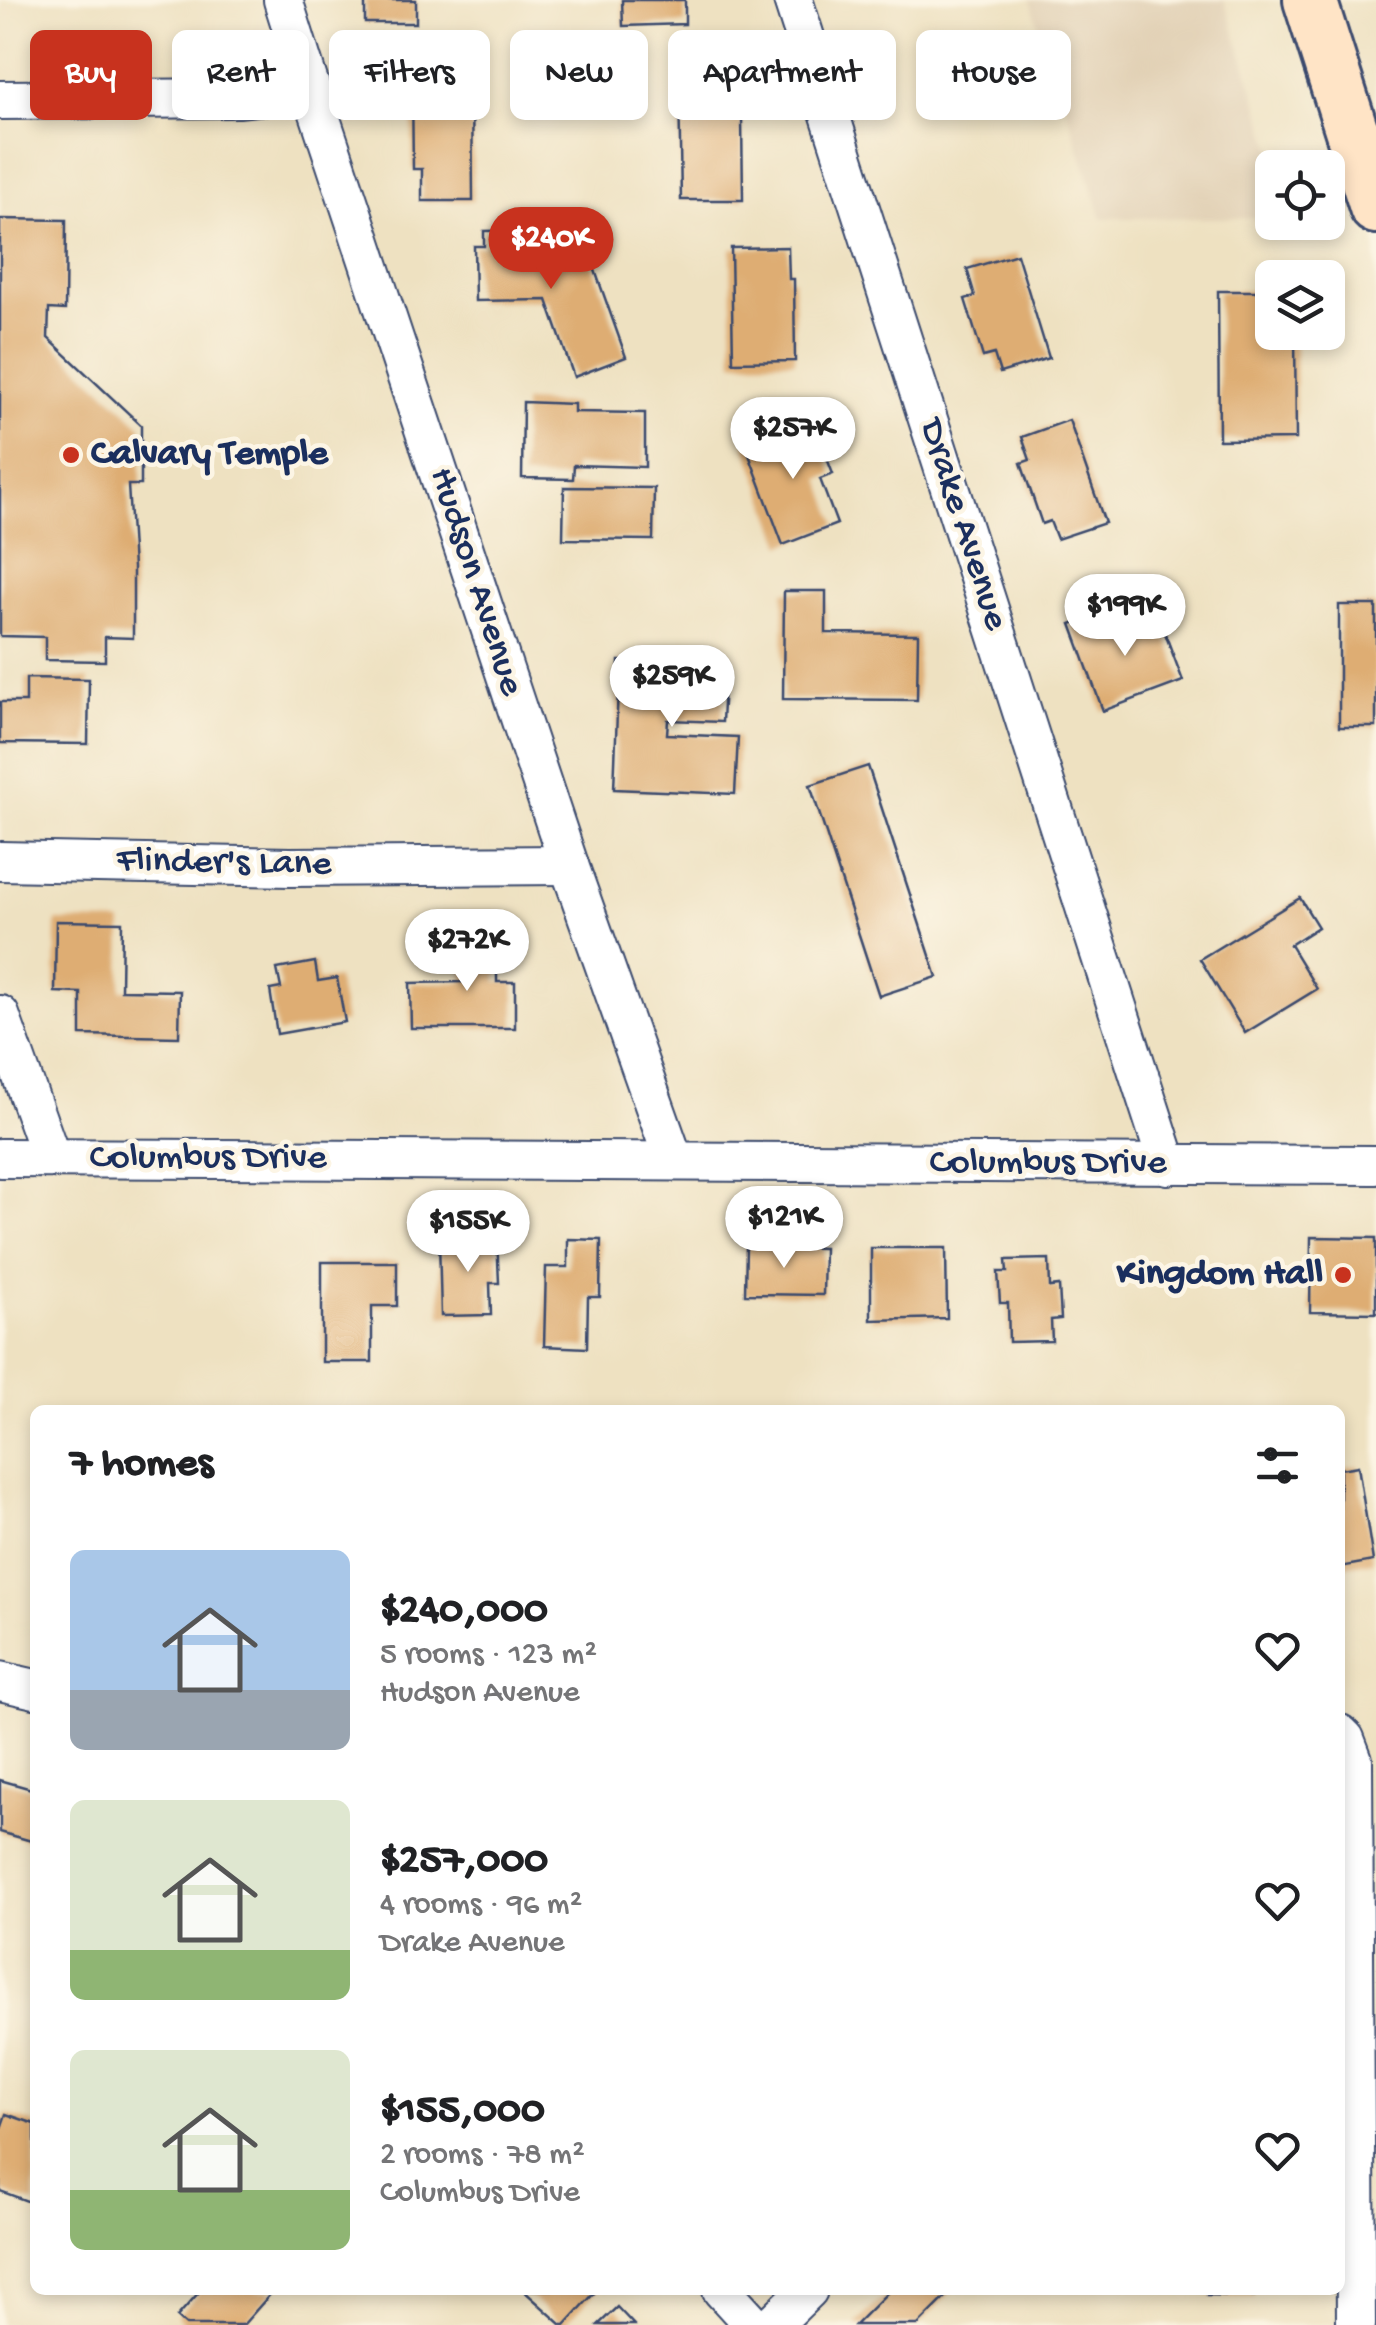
<!DOCTYPE html>
<html lang="en">
<head>
<meta charset="utf-8">
<style>
	:root { --surface:#fff; --page:#f2f2f2; --text:#202124; --muted:#757577; --accent:#c8321e }
	body { margin:0; font-family:"Gochi Hand",sans-serif; background:var(--page); color:var(--text); height:100vh; display:flex; flex-direction:column; font-size:38px; white-space:nowrap }
	* { box-sizing:border-box; margin:0 }
	p { font-size:32px; color:var(--muted) }
	.icon { flex:none; width:55px; height:55px; fill:none; stroke:currentColor; stroke-width:2; stroke-linecap:round; stroke-linejoin:round }
	.map { position:relative; flex:1; overflow:hidden }
	.sheet { position:absolute; left:30px; top:1405px; width:1315px; height:890px; display:flex; flex-direction:column; background:var(--surface); border-radius:15px; box-shadow:0 5px 15px #0003 }
	.sheet>* { flex:none }
	.guide { position:absolute; left:30px; top:30px; width:1318px; height:90px; display:flex; gap:20px }
	.fabs { position:absolute; left:1255px; top:150px; display:grid; gap:20px }
	.fabs a { display:grid; place-items:center; width:90px; height:90px; border-radius:15px; background:var(--surface); box-shadow:0 5px 15px #0003; font-size:50px }
	.price { position:absolute; translate:-50% -85px; padding:0 22px; border-radius:35px; background:#fff; color:#222; font-size:32px; line-height:65px; filter:drop-shadow(0 2px 5px #0008) }
	.price::after { content:''; position:absolute; left:50%; top:60px; width:30px; height:22px; margin-left:-15px; background:inherit; clip-path:polygon(0 0,100% 0,50% 100%) }
	.price.selected { background:var(--accent); color:#fff }
	ul { padding:0; list-style:none }
	li { display:flex; align-items:center; gap:30px; height:250px; padding:0 40px }
	li span { display:grid; place-items:center; flex:none; width:280px; height:200px; border-radius:15px; color:#555 }
	li>.icon { margin-inline-start:auto }
	span .icon { width:120px; height:120px; fill:#fffc; stroke-width:1 }
	li b { font-size:42px }
	h2 { display:flex; justify-content:space-between; align-items:center; height:120px; padding:0 40px; font-size:42px }
	.chip { padding:0 35px; border-radius:15px; background:var(--surface); box-shadow:0 5px 15px #0003; font-size:35px; line-height:90px }
	.chip.selected { background:var(--accent); color:#fff }
	.map>svg:first-child { display:block }
	.built { fill:#e2d1b6 }
	.building { fill:#dead73 }
	.lines { fill:none; stroke-linecap:round; stroke-linejoin:round }
	.minor-casing { stroke:#3b4a6d; stroke-width:42 }
	.secondary-casing { stroke:#3b4a6d; stroke-width:58 }
	.minor { stroke:#fff; stroke-width:38 }
	.secondary { stroke:#ffe4c6; stroke-width:52 }
	.poi-dot { fill:#c8321e; stroke:#fcf5e5; stroke-width:4 }
	.labels { text-anchor:middle; dominant-baseline:central; stroke-width:9; stroke-linejoin:round; paint-order:stroke }
	.poi-label { font-size:38px; font-weight:bold; fill:#1b2f5e; stroke:#fcf5e5; text-anchor:start }
	.street-label { font-size:38px; fill:#1b2f5e; stroke:#fcf5e5 }
</style>
</head>
<body>
<div class="map">
<svg width="1376" height="2325" viewBox="0 0 1376 2325">
	<rect width="100%" height="100%" fill="#fcf5e5"/>
	<filter id="ink" filterUnits="userSpaceOnUse"><feTurbulence type="fractalNoise" baseFrequency=".01" numOctaves="2"/><feDisplacementMap in="SourceGraphic" scale="20" xChannelSelector="R" yChannelSelector="G"/><feConvolveMatrix kernelMatrix="1 2 1 2 8 2 1 2 1" color-interpolation-filters="sRGB"/></filter>
	<filter id="wash" filterUnits="userSpaceOnUse"><feTurbulence type="fractalNoise" baseFrequency=".0048" numOctaves="4" result="noise"/><feDisplacementMap in="SourceGraphic" scale="40" xChannelSelector="R" yChannelSelector="G"/><feGaussianBlur stdDeviation="2.25" result="paint"/><feColorMatrix in="noise" values="0 0 0 0 0 0 0 0 0 0 0 0 0 0 0 0 0 1.4 0 .05"/><feComposite in="paint" operator="in"/></filter>
	<g filter="url(#wash)">
		<rect width="100%" height="100%" fill="#eee1c1"/>
		<!-- built -->
		<path class="built" d="M1030 0H1224L1279 167 1272 168V218H1102Z"/>
		<g id="blocks">
			<!-- building -->
			<g class="building">
				<rect x="365" y="0" width="51" height="23"/>
				<path d="M622 0H685V24L623 26Z"/>
				<path d="M412 83H472L473 201H422V169H413Z"/>
				<path d="M736 85 737 118H742L743 200H681L679 86Z"/>
				<path d="M0 219 66 220 65 310 49 309 48 338 141 425V485H128L133 568V638L105 637V661L45 660V637L0 636Z"/>
				<path d="M542 230V245H586L626 357 574 377 547 300 475 301 474 246H484V231Z"/>
				<path d="M788 247 789 279H794L795 361 733 362 731 248Z"/>
				<path d="M1017 254 1049 358 1000 373 994 354 983 357 965 299 975 296 967 269Z"/>
				<path d="M1218 291H1272V332H1295L1296 439 1219 440Z"/>
				<path d="M523 402 574 404V412L645 413V467L574 465 573 479 522 478Z"/>
				<path d="M1069 420 1105 523 1057 539 1050 521 1042 524 1021 463 1030 460 1022 437Z"/>
				<path d="M799 424 807 445 820 440 833 474 820 479 837 524 783 545 745 444Z"/>
				<path d="M564 487 654 488 653 540 563 539Z"/>
				<path d="M784 591H826V633L918 634 917 700 783 699Z"/>
				<rect x="1339" y="605" width="37" height="122"/>
				<path d="M1112 609 1122 634 1160 620 1183 681 1103 711 1071 624Z"/>
				<path d="M619 661 725 665 722 722 668 720 667 734 738 737 735 794 614 789Z"/>
				<path d="M26 678 89 679 88 744 0 743V702H26Z"/>
				<path d="M868 766 937 977 879 996 810 785Z"/>
				<path d="M1300 898 1318 927 1290 945 1317 989 1245 1033 1200 959Z"/>
				<path d="M56 921 122 922 121 990 180 991 179 1037 81 1035V993L55 992Z"/>
				<path d="M497 937V982H515V1028H411L410 983 464 982 463 938Z"/>
				<path d="M315 962 318 981 337 978 345 1022 277 1034 270 990 281 988 277 969Z"/>
				<path d="M497 1237 499 1283H490L491 1315 441 1316 439 1239Z"/>
				<path d="M1311 1237 1376 1238V1313L1310 1312Z"/>
				<path d="M568 1239 601 1240 600 1297H588L587 1348 544 1346 546 1267H568Z"/>
				<path d="M746 1246 824 1248 823 1295 745 1294Z"/>
				<path d="M871 1248H946L947 1318 871 1320Z"/>
				<path d="M1049 1259 1050 1287 1059 1286 1061 1319 1051 1320 1052 1341 1009 1342 1008 1303H1000L998 1272H1007L1006 1260Z"/>
				<path d="M322 1262H397V1306H372V1362H322Z"/>
				<path d="M1358 1466 1373 1561 1340 1567V1469Z"/>
				<path d="M0 1780 35 1790V1842L0 1832Z"/>
				<path d="M6 2114 35 2124V2204L0 2191V2131Z"/>
				<path d="M201 2290H274L243 2325H186L177 2317Z"/>
				<path d="M523 2290H597L565 2325H562Z"/>
				<path d="M890 2290H953L918 2325H855Z"/>
				<path d="M1207 2290H1254V2296L1207 2295Z"/>
				<path d="M617 2307 634 2325H598Z"/>
			</g>
		</g>
	</g>
	<g filter="url(#ink)">
		<use href="#blocks" fill-opacity="0" stroke="#3b4a6d" stroke-width="2.5"/>
		<g class="lines">
			<defs>
				<g id="minor">
					<path d="M283 0 309 83 569 865 674 1161"/>
					<path d="M793 0 1168 1165"/>
					<path d="M0 100 238 98 267 95 309 83"/>
					<path d="M0 861 290 867 569 865"/>
					<path d="M0 1015 51 1158"/>
					<path d="M0 1158 1376 1165"/>
					<path d="M0 1681 35 1689"/>
					<path d="M1340 1734 1345 1739 1353 1760 1356 2325"/>
					<path d="M722 2290 754 2325"/>
					<path d="M772 2325 808 2290"/>
				</g>
				<path id="secondary" d="M1310 0 1376 207"/>
			</defs>
			<!-- minor casing -->
			<use href="#minor" class="minor-casing"/>
			<!-- secondary casing -->
			<use href="#secondary" class="secondary-casing"/>
			<!-- minor -->
			<use href="#minor" class="minor"/>
			<!-- secondary -->
			<use href="#secondary" class="secondary"/>
		</g>
	</g>
	<!-- markers -->
	<g class="poi-dot">
		<circle cx="71" cy="455" r="10"/>
		<circle cx="1343" cy="1275" r="10"/>
	</g>
	<g class="labels">
		<!-- poi labels -->
		<g class="poi-label">
			<text x="91" y="455">Calvary Temple</text>
			<text x="1323" y="1275" text-anchor="end">Kingdom Hall</text>
		</g>
		<!-- street labels -->
		<g class="street-label">
			<text transform="translate(962 525) rotate(72)">Drake Avenue</text>
			<text transform="translate(475 582) rotate(72)">Hudson Avenue</text>
			<text transform="translate(224 864) rotate(1)">Flinder's Lane</text>
			<text x="208" y="1159">Columbus Drive</text>
			<text x="1048" y="1164">Columbus Drive</text>
		</g>
	</g>
</svg>
<div class="fabs">
<a><svg class="icon" aria-label="locate" viewBox="0 0 24 24"><circle cx="12" cy="12" r="6"/><path d="M12 2v4M12 18v4M2 12h4M18 12h4"/></svg></a>
<a><svg class="icon" aria-label="layers" viewBox="0 0 24 24"><path d="M12 4l9 5-9 5-9-5zM3 14l9 5 9-5"/></svg></a>
</div>
<b class="price selected" style="left:551px;top:292px">$240K</b>
<b class="price" style="left:793px;top:482px">$257K</b>
<b class="price" style="left:1125px;top:659px">$199K</b>
<b class="price" style="left:672px;top:730px">$259K</b>
<b class="price" style="left:467px;top:994px">$272K</b>
<b class="price" style="left:784px;top:1271px">$121K</b>
<b class="price" style="left:468px;top:1275px">$155K</b>
<div class="guide">
<a class="chip selected">Buy</a>
<a class="chip">Rent</a>
<a class="chip">Filters</a>
<a class="chip">New</a>
<a class="chip">Apartment</a>
<a class="chip">House</a>
</div>
<section class="sheet">
<h2>7 homes<svg class="icon" aria-label="filters" viewBox="0 0 24 24"><path d="M4 7h16M4 17h16"/><circle cx="9" cy="7" r="2"/><circle cx="15" cy="17" r="2"/></svg></h2>
<ul>
<li><span style="background:linear-gradient(#a9c7e8 70%,#9aa5b1 0)"><svg class="icon" aria-label="home" viewBox="0 0 24 24"><path d="M3 11l9-7 9 7M6 9v11h12V9"/></svg></span><div><b>$240,000</b><p>5 rooms · 123 m²</p><p>Hudson Avenue</p></div><svg class="icon" aria-label="heart" viewBox="0 0 24 24"><path d="M12 20l-8-8c-3-5 5-10 8-4 3-6 11-1 8 4z"/></svg></li>
<li><span style="background:linear-gradient(#dfe7d0 75%,#8fb573 0)"><svg class="icon" aria-label="home" viewBox="0 0 24 24"><path d="M3 11l9-7 9 7M6 9v11h12V9"/></svg></span><div><b>$257,000</b><p>4 rooms · 96 m²</p><p>Drake Avenue</p></div><svg class="icon" aria-label="heart" viewBox="0 0 24 24"><path d="M12 20l-8-8c-3-5 5-10 8-4 3-6 11-1 8 4z"/></svg></li>
<li><span style="background:linear-gradient(#dfe7d0 70%,#8fb573 0)"><svg class="icon" aria-label="home" viewBox="0 0 24 24"><path d="M3 11l9-7 9 7M6 9v11h12V9"/></svg></span><div><b>$155,000</b><p>2 rooms · 78 m²</p><p>Columbus Drive</p></div><svg class="icon" aria-label="heart" viewBox="0 0 24 24"><path d="M12 20l-8-8c-3-5 5-10 8-4 3-6 11-1 8 4z"/></svg></li>
</ul>
</section>
</div>
</body>
</html>
